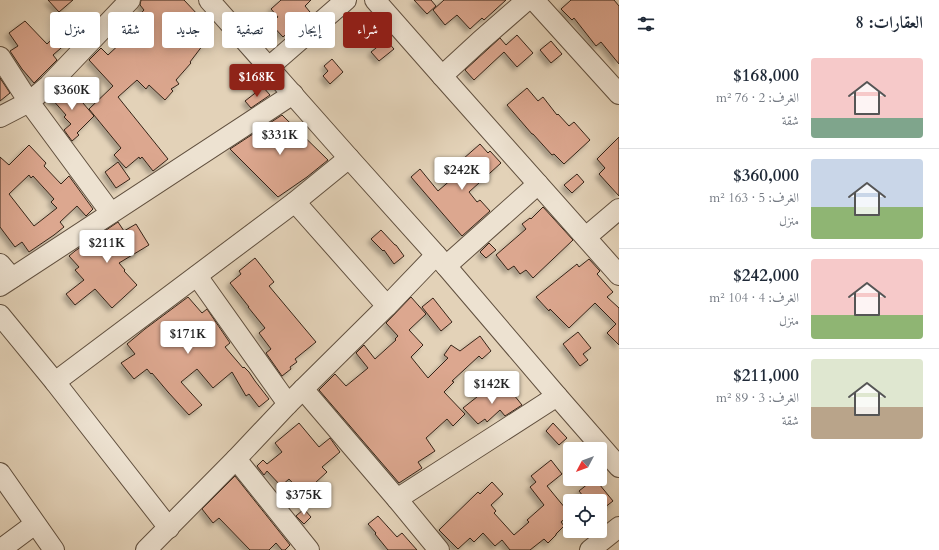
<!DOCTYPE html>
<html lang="ar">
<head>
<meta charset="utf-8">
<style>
	:root { --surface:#fff; --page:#f6f6f7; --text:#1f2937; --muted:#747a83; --line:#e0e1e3; --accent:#8f2418 }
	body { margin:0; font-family:Cardo,Amiri,serif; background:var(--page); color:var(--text); direction:rtl; height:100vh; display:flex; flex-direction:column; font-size:15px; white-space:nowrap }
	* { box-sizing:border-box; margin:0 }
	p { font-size:13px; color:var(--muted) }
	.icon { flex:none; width:22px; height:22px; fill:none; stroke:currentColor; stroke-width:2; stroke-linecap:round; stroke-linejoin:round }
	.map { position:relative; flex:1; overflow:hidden; direction:ltr }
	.sheet { display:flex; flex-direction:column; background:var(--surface); width:320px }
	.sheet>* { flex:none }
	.guide { position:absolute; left:12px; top:12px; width:380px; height:36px; direction:rtl; display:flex; gap:8px }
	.needle { width:26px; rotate:229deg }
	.buttons { position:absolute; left:563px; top:442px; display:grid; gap:8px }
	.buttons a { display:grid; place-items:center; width:44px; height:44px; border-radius:4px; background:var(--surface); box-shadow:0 2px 10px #0003; font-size:20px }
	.price { position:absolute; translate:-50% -34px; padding:0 9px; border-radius:4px; background:#fff; color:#222; font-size:13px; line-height:26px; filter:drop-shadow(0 1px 2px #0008) }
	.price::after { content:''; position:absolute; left:50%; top:24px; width:12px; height:9px; margin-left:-6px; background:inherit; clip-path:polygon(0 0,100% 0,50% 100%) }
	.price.on { background:var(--accent); color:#fff }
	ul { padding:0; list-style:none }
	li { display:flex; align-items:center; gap:12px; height:100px; padding:0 16px }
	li+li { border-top:1px solid var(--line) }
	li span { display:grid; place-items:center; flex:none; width:112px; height:80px; border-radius:4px; color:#555 }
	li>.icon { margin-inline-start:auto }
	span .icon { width:48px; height:48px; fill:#fffc; stroke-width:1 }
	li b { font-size:17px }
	h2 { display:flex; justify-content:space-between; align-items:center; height:48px; padding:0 16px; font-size:17px }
	.pill { padding:0 14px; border-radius:4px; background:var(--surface); box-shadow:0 2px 10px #0003; font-size:14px; line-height:36px }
	.pill.on { background:var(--accent); color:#fff }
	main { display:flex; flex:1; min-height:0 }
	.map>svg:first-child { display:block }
	.building { fill:#dca78f; stroke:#362417; fill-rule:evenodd; filter:url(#shadow) }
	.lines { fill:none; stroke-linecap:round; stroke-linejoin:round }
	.minor-casing { stroke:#61503f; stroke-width:22 }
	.minor { stroke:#ede2d1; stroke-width:20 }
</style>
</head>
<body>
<main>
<section class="sheet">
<h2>العقارات: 8<svg class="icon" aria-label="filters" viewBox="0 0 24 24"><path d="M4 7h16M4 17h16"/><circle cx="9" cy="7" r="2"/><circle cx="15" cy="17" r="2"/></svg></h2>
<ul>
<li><span style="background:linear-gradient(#f6c9c9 75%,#7fa58c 0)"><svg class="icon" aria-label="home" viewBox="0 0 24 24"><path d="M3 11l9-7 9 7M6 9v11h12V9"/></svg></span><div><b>$168,000</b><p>الغرف: 2 · 76 m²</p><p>شقة</p></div></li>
<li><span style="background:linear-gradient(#c9d6e8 60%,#8fb573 0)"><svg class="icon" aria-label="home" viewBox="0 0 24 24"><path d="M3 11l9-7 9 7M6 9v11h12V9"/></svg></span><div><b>$360,000</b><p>الغرف: 5 · 163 m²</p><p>منزل</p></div></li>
<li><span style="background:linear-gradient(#f6c9c9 70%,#8fb573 0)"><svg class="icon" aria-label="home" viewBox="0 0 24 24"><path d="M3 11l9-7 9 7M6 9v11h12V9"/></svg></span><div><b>$242,000</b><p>الغرف: 4 · 104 m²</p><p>منزل</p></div></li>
<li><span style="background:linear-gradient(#dfe7d0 60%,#b9a48a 0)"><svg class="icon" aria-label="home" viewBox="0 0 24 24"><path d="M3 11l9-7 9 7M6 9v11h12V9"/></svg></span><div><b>$211,000</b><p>الغرف: 3 · 89 m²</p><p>شقة</p></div></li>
</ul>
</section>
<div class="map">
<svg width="619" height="550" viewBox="0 0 619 550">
	<defs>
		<filter id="shadow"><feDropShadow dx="-3.5" dy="3.5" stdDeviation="2" flood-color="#0004"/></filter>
	</defs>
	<rect width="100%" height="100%" fill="#e3d2b8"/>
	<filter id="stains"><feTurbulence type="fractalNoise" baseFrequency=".005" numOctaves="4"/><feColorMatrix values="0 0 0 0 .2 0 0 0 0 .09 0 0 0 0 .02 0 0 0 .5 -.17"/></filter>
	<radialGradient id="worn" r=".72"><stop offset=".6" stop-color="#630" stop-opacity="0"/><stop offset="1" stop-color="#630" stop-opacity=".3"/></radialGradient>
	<!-- building -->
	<g class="building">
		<path d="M48 0H73L59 12Z"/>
		<path d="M141 0H184L199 16 197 18 205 25 196 34 206 41 190 62 191 63 176 80 179 84 171 89 173 91 165 100 149 85 146 89 137 80 118 97 168 159 153 171 142 157 140 159 139 157 126 168 114 155 121 148 89 109 113 86 89 60 101 48 108 55 124 40 118 34 126 27 127 28 144 10 140 5Z"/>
		<path d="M281 0H311L305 6 310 12 283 37 270 23 278 17 271 9Z"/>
		<path d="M414 0H431L436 6 427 14Z"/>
		<path d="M444 0H506L484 20 482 18 470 29 457 15 445 25 433 10Z"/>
		<path d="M571 0H614L619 6V64L601 42 596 46 574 18 572 20 561 9Z"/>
		<path d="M85 15 92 23 82 34 74 26Z"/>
		<path d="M25 21 47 44 67 25 76 35 53 55 57 60 34 83 22 69 10 51 18 46 9 33Z"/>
		<path d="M517 35 533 53 517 67 504 52 474 80 465 70 500 38 506 45Z"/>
		<path d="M386 40 394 49 379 61 371 52Z"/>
		<path d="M551 41 562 54 551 63 540 50Z"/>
		<path d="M332 59 343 72 330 84 323 76 328 71 324 66Z"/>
		<path d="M0 78 10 93 0 101Z"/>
		<path d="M66 83 94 116 77 133 79 135 72 141 64 130 71 124 64 117 66 115 51 98Z"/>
		<path d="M263 87 270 95 251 108 245 101Z"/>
		<path d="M527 88 538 101 543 97 557 115 558 114 569 126 574 122 590 140 564 164 554 154 552 155 533 134H532L507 105Z"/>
		<path d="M282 115 328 160 307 177 278 197 230 149Z"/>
		<path d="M619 137V196L599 174 605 168 597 159Z"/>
		<path d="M480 144 488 153 490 151 501 163 469 192 477 202 480 200 490 211 462 236 411 177 420 169 438 191 468 165 463 159Z"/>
		<path d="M29 145 46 163 44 166 61 184 69 176 93 209 86 216 77 206 60 222 64 227 54 235 29 252 22 242 15 247 0 227V157L9 165ZM29 175 31 178 33 176 54 199 51 202 57 208 34 226 9 194Z"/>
		<path d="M118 162 130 179 116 188 105 172Z"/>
		<path d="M577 174 584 182 572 193 564 185Z"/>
		<path d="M543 207 573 240 533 278 526 270 520 274 514 266 508 270 496 255 526 229 522 224 530 218 531 219Z"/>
		<path d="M118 222 124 231 136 224 149 245 119 263 125 270 124 271 137 285 112 308 95 289 75 305 66 294 84 280 75 270 79 267 69 256 75 251Z"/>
		<path d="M381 230 395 245H396L404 256 394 264 384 250 383 251 371 239Z"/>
		<path d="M489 243 496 250 486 258 480 252Z"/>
		<path d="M255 258 274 282 269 286 316 342 295 359 297 362 290 367 291 369 282 376 266 353 271 349 259 333 265 328 248 307H249L230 283 241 274 239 271Z"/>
		<path d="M589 259 600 271 597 274 613 292 607 297 619 308V345L607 333 616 324 595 303 569 328 550 309 549 311 536 297 577 264 579 267Z"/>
		<path d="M188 297 202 313 207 309 230 343 225 347 243 368 244 367 249 372 255 381 269 399 259 407 249 394 246 396 232 372 213 388 197 369 181 382 202 405 189 415 168 392 152 373 151 374 147 369 134 379 121 363 135 354 127 344 145 329Z"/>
		<path d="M411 297 426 314 409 330 423 345 411 357 428 378 448 358 444 355 451 345 460 351 480 336 491 351 482 359 479 356 452 381 454 382 444 392 465 414 453 426 447 419 426 438 435 451 418 462 422 468 399 483 319 390 335 374 346 386 368 368 356 353 364 345 375 359 396 340 395 339 398 336 386 323Z"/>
		<path d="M433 298 452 322 441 331 422 307Z"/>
		<path d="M578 332 591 348 583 354 588 360 580 366 563 344Z"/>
		<path d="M506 385 522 405 505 416 500 410 487 422 485 419 478 424 463 408 487 389 493 396Z"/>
		<path d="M299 423 319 447 330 438 340 452 322 467 327 472 303 494 289 479 281 486 267 471 264 475 257 466 263 460 267 464 282 452 275 443Z"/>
		<path d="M553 423 567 438 559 445 546 431Z"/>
		<path d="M551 460 562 474 547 486 570 514 561 522 564 526 556 534V535L548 543 544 539 530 550H510L502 540 495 546 483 533 474 542 470 538 458 549 439 530 478 492 480 494 492 482 503 494 491 505 496 511 494 513 514 535 529 522 527 520 544 505 530 487 536 482 531 476Z"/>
		<path d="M235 476 290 545 285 550H282L276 543 269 550H250L219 518 213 523 202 509Z"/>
		<path d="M594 479H595L613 501 600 511V501H587L579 491Z"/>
		<path d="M304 509 311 517 304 524 296 516Z"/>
		<path d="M378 516 397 537 402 533 417 550H388L375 534 376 533 368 524Z"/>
	</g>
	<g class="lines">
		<defs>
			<g id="minor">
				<path d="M209 0 349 158 446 266 557 396 619 467"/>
				<path d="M375 0 442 76 619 275"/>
				<path d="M534 0 619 94"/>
				<path d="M0 57 29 102 111 213"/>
				<path d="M269 67 346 0"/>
				<path d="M442 76 480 41 527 0"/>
				<path d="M0 117 29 102 49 85 130 0"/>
				<path d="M295 202 387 306"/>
				<path d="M586 237 619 209"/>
				<path d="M0 264 12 278"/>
				<path d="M446 266 538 184"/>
				<path d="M197 276 288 404"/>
				<path d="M0 286 293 94"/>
				<path d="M0 315 55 382 169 528"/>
				<path d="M55 382 295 202 349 158"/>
				<path d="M303 389 397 499"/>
				<path d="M236 459 309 550"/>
				<path d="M0 473 54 550"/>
				<path d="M0 550 35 524"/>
				<path d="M146 550 236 459 288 404 387 306 436 255"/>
				<path d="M439 550 397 499 557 396"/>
				<path d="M590 550 619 527"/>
			</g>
		</defs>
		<!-- minor casing -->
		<use href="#minor" class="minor-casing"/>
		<!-- minor -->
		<use href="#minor" class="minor"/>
	</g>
	<rect width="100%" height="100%" filter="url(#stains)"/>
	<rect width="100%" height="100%" fill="url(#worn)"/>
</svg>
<div class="buttons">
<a><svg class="needle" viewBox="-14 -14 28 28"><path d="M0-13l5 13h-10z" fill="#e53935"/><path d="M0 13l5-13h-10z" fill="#747a83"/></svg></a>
<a><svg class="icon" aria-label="locate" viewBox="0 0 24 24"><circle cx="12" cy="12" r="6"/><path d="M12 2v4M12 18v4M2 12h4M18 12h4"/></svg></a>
</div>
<b class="price on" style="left:257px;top:98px">$168K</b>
<b class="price" style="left:72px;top:111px">$360K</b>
<b class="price" style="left:280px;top:156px">$331K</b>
<b class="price" style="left:462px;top:191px">$242K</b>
<b class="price" style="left:107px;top:264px">$211K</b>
<b class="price" style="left:188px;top:355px">$171K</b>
<b class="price" style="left:492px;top:405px">$142K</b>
<b class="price" style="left:304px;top:516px">$375K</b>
<div class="guide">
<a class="pill on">شراء</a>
<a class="pill">إيجار</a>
<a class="pill">تصفية</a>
<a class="pill">جديد</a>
<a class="pill">شقة</a>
<a class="pill">منزل</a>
</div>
</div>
</main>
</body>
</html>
